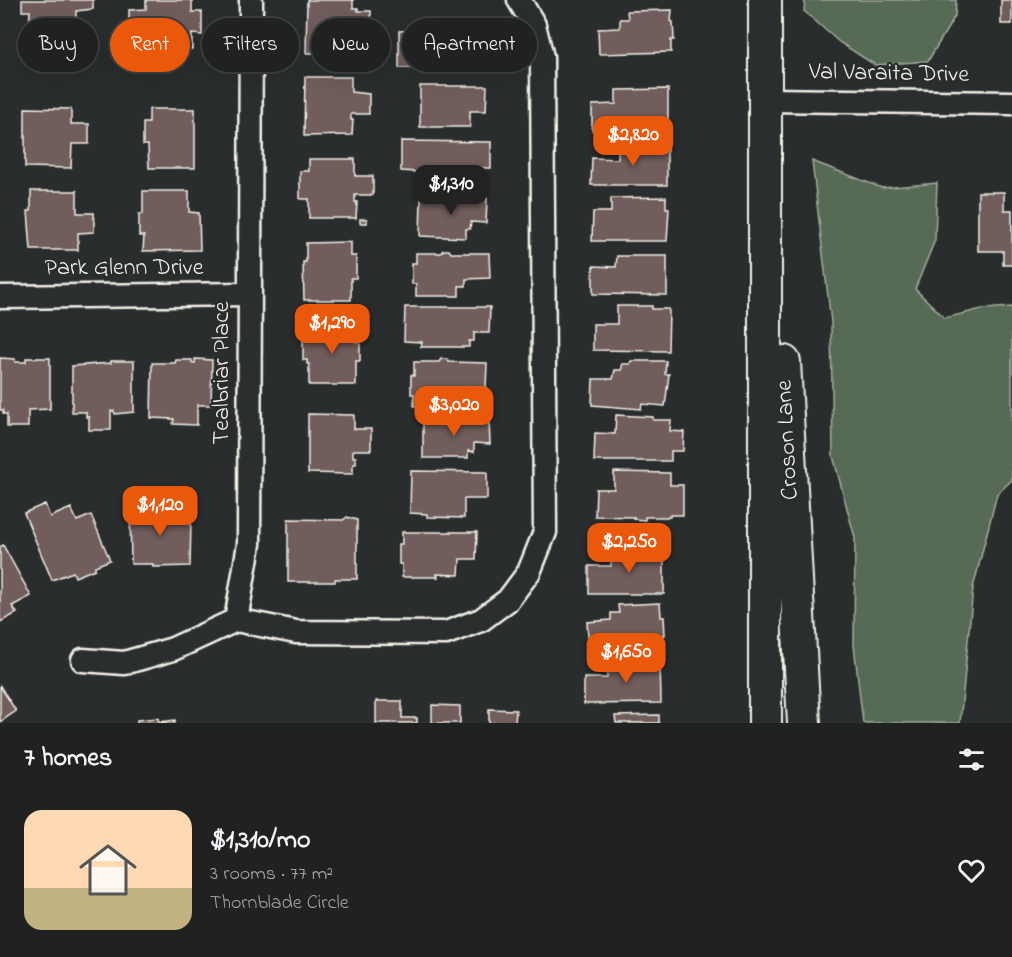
<!DOCTYPE html>
<html lang="en">
<head>
<meta charset="utf-8">
<style>
	:root { --surface:#202222; --page:#282a2a; --text:#f1f3f6; --muted:#a2a4a5; --line:#3d3f40; --accent:#ea580c }
	body { margin:0; font-family:"Indie Flower",sans-serif; background:var(--page); color:var(--text); height:100vh; display:flex; flex-direction:column; font-size:22px; white-space:nowrap }
	* { box-sizing:border-box; margin:0 }
	p { font-size:20px; color:var(--muted) }
	.icon { flex:none; width:33px; height:33px; fill:none; stroke:currentColor; stroke-width:2; stroke-linecap:round; stroke-linejoin:round }
	.map { position:relative; height:723px; overflow:hidden }
	.sheet { display:flex; flex-direction:column; background:var(--surface); flex:1 }
	.sheet>* { flex:none }
	.banner { position:absolute; left:18px; top:18px; width:600px; height:54px; display:flex; gap:12px }
	.price { position:absolute; translate:-50% -51px; padding:0 14px; border-radius:12px; background:var(--accent); color:#fff; font-size:20px; line-height:39px; filter:drop-shadow(0 2px 3px #0008) }
	.price::after { content:''; position:absolute; left:50%; top:36px; width:18px; height:14px; margin-left:-9px; background:inherit; clip-path:polygon(0 0,100% 0,50% 100%) }
	.price.active { background:#222; color:#fff }
	ul { padding:0; list-style:none }
	li { display:flex; align-items:center; gap:18px; height:150px; padding:0 24px }
	li+li { border-top:2px solid var(--line) }
	li span { display:grid; place-items:center; flex:none; width:168px; height:120px; border-radius:18px; color:#555 }
	li>.icon { margin-inline-start:auto }
	span .icon { width:72px; height:72px; fill:#fffc; stroke-width:1 }
	li b { font-size:26px }
	h2 { display:flex; justify-content:space-between; align-items:center; height:72px; padding:0 24px; font-size:26px }
	.chip { padding:0 21px; border-radius:27px; background:var(--surface); box-shadow:0 6px 24px #0002,0 0 0 2px var(--line); font-size:21px; line-height:54px }
	.chip.active { background:var(--accent); color:#fff }
	.map>svg:first-child { display:block }
	.green { fill:#566a55; stroke:#a5ae9e; stroke-width:1.5 }
	.building { fill:#6f5d5c; stroke:#f4f1e8; stroke-width:1.5 }
	.lines { fill:none; stroke-linecap:round; stroke-linejoin:round }
	.street-casing { stroke:#f4f1e8; stroke-width:27 }
	.secondary-casing { stroke:#f4f1e8; stroke-width:36 }
	.street { stroke:#2a2d2e; stroke-width:22 }
	.secondary { stroke:#2a2d2e; stroke-width:32 }
	.labels { text-anchor:middle; dominant-baseline:central; stroke-width:4.5; stroke-linejoin:round; paint-order:stroke }
	.street-label { font-size:24px; fill:#f4f1e8; stroke:#2a2d2e }
</style>
</head>
<body>
<div class="map">
<svg width="1012" height="723" viewBox="0 0 1012 723">
	<rect width="100%" height="100%" fill="#2a2d2e"/>
	<filter id="ink" filterUnits="userSpaceOnUse"><feTurbulence type="fractalNoise" baseFrequency=".0167" numOctaves="2"/><feDisplacementMap in="SourceGraphic" scale="12" xChannelSelector="R" yChannelSelector="G"/><feConvolveMatrix kernelMatrix="1 2 1 2 8 2 1 2 1" color-interpolation-filters="sRGB"/></filter>
	<g filter="url(#ink)">
		<!-- green -->
		<g class="green">
			<path d="M805 0H956L955 16 928 61 875 65 839 42 804 11Z"/>
			<path d="M812 161 882 188 937 183 935 240 915 289 945 318 982 309 1012 307V480L997 494 973 588 960 723H863L854 645 855 538 833 456 831 322Z"/>
		</g>
		<!-- building -->
		<g class="building">
			<path d="M22 0H93V9L76 11V33L29 32 30 11H22Z"/>
			<path d="M146 0H192V12H202V35L192 34V49H146V36H141V32H129V10L146 9Z"/>
			<path d="M307 0H353V8H358V11H371V31L353 32V36H355L353 53H306Z"/>
			<rect x="1001" y="0" width="11" height="24"/>
			<path d="M672 10 671 21 673 22 674 40H671V52L599 54 598 29 620 28V19H628L627 11Z"/>
			<path d="M418 30V39H433L432 32 474 31V56H453V68H399V31Z"/>
			<path d="M305 77H351V92L369 94V114H351V120H353L352 135 304 136Z"/>
			<path d="M420 86H487L486 111H470V127H420Z"/>
			<path d="M668 89V129L592 130V105L616 104V90Z"/>
			<path d="M25 108 71 109V124H89V144H72L71 168 25 167Z"/>
			<path d="M149 109H195V168H149L148 145H143V123H149Z"/>
			<path d="M401 141 491 142V168H467V176H459V183L417 185V172L401 171Z"/>
			<path d="M622 144 667 145V185H591L592 158 618 159V149H622Z"/>
			<path d="M309 159H355V176H373V195H355V202H357L356 218H309V199H300V171H309Z"/>
			<path d="M31 191H77V213H94V232L78 233V250H31L28 211H31Z"/>
			<path d="M143 191H189V212L199 213 200 250 143 251 144 236H139V214H143Z"/>
			<path d="M978 192H1004V210H1012V265H1003V251H978Z"/>
			<path d="M666 197V208H669L667 241H592L593 212H611V198Z"/>
			<path d="M421 198H487L486 223 471 222 470 229H466V238L420 236Z"/>
			<rect x="360" y="219" width="7" height="4"/>
			<path d="M351 242V256H356V278H351V300H304L303 262H306V243Z"/>
			<path d="M443 250H449L451 253H489L490 278 466 279V286H459V296H416V284H412V263H416V253H441Z"/>
			<path d="M617 256H667V295L593 294V266L616 267Z"/>
			<path d="M617 306H652V309H669L668 351 593 350V324H617Z"/>
			<path d="M405 307H490L489 333H474V341H469V347H421L422 342 404 341Z"/>
			<path d="M307 327H356V342H360V361H356V385H309V364H307V360H303V338H306Z"/>
			<path d="M0 358 15 359V362H26V358H50V409L28 410V427H7V414H3V410H0Z"/>
			<path d="M195 359 212 360 211 405H197V425L173 424 174 419 151 418 152 363H175L176 360H192V363H195Z"/>
			<path d="M441 359H447L449 362 487 363 486 388 465 387 463 388V397H455V405L414 406V394H411V375L414 376V362H439Z"/>
			<path d="M111 361H134V412L115 414 114 411H111V430H89V417H86V412H72V366L111 363Z"/>
			<path d="M631 361H666L665 374H669L665 406 642 404 641 409 592 405 593 379H613L615 370H622V364H630Z"/>
			<path d="M308 414 354 415V429H371V450H353V457H356V464H353V474L308 473Z"/>
			<path d="M616 415 653 417V420H671L670 431 684 432 683 451H671V461H594L595 433 615 434Z"/>
			<path d="M423 419H489L490 444 474 443V452L468 451V458H423Z"/>
			<path d="M411 471 487 472V499H464V518L427 517V514L410 513Z"/>
			<path d="M614 472 670 473V485H683V515H670V517H645V520L633 519 634 517 595 516 596 489H614Z"/>
			<path d="M45 504 50 517 71 508 77 521 91 515 110 560 95 566V569L75 577 73 572 52 580 24 513Z"/>
			<path d="M176 506V519H191L190 566 153 567V564H131L130 507Z"/>
			<path d="M347 517 357 520V579H335V582H288V519L343 520Z"/>
			<path d="M402 532H477L476 559H460L459 575 437 574 438 577H402V564H399V544H402Z"/>
			<path d="M3 545 31 596 12 606 17 613 0 622V547Z"/>
			<path d="M611 549H647V553H664V594H589V566H611Z"/>
			<path d="M660 603 661 617H664L665 635H662V648L589 649 587 622 611 620V613H619L618 605Z"/>
			<path d="M607 659H644V662H660L661 703 584 704V678H607Z"/>
			<path d="M0 686 16 711 0 722Z"/>
			<path d="M376 701H402V718H417V723H376Z"/>
			<path d="M432 705 460 706V723H432Z"/>
			<path d="M489 709 516 710 515 723H489Z"/>
			<path d="M659 715V723H616L615 716Z"/>
			<path d="M158 718 159 722 175 720V723H137V720Z"/>
		</g>
		<g class="lines">
			<defs>
				<g id="street">
					<path d="M765 100 1012 103"/>
					<path d="M0 297 249 294"/>
					<path d="M236 620 296 632 446 633 481 620 508 600 529 572 545 532 542 57 534 25 519 0"/>
					<path d="M83 660 124 663 173 649 236 620 249 544 251 0"/>
				</g>
				<g id="secondary">
					<path d="M784 362 804 723"/>
					<path d="M765 723V0"/>
				</g>
			</defs>
			<!-- street casing -->
			<use href="#street" class="street-casing"/>
			<!-- secondary casing -->
			<use href="#secondary" class="secondary-casing"/>
			<!-- street -->
			<use href="#street" class="street"/>
			<!-- secondary -->
			<use href="#secondary" class="secondary"/>
		</g>
	</g>
	<g class="labels">
		<!-- street labels -->
		<g class="street-label">
			<text transform="translate(889 74) rotate(1)">Val Varaita Drive</text>
			<text x="124" y="268">Park Glenn Drive</text>
			<text transform="translate(222 373) rotate(-90)">Tealbriar Place</text>
			<text transform="translate(788 440) rotate(-93)">Croson Lane</text>
		</g>
	</g>
</svg>
<b class="price" style="left:633px;top:167px">$2,820</b>
<b class="price active" style="left:451px;top:216px">$1,310</b>
<b class="price" style="left:332px;top:355px">$1,290</b>
<b class="price" style="left:454px;top:437px">$3,020</b>
<b class="price" style="left:160px;top:537px">$1,120</b>
<b class="price" style="left:629px;top:574px">$2,250</b>
<b class="price" style="left:626px;top:684px">$1,650</b>
<div class="banner">
<a class="chip">Buy</a>
<a class="chip active">Rent</a>
<a class="chip">Filters</a>
<a class="chip">New</a>
<a class="chip">Apartment</a>
</div>
</div>
<section class="sheet">
<h2>7 homes<svg class="icon" aria-label="filters" viewBox="0 0 24 24"><path d="M4 7h16M4 17h16"/><circle cx="9" cy="7" r="2"/><circle cx="15" cy="17" r="2"/></svg></h2>
<ul>
<li><span style="background:linear-gradient(#ffd9b3 65%,#c2b280 0)"><svg class="icon" aria-label="home" viewBox="0 0 24 24"><path d="M3 11l9-7 9 7M6 9v11h12V9"/></svg></span><div><b>$1,310/mo</b><p>3 rooms · 77 m²</p><p>Thornblade Circle</p></div><svg class="icon" aria-label="heart" viewBox="0 0 24 24"><path d="M12 20l-8-8c-3-5 5-10 8-4 3-6 11-1 8 4z"/></svg></li>
</ul>
</section>
</body>
</html>
